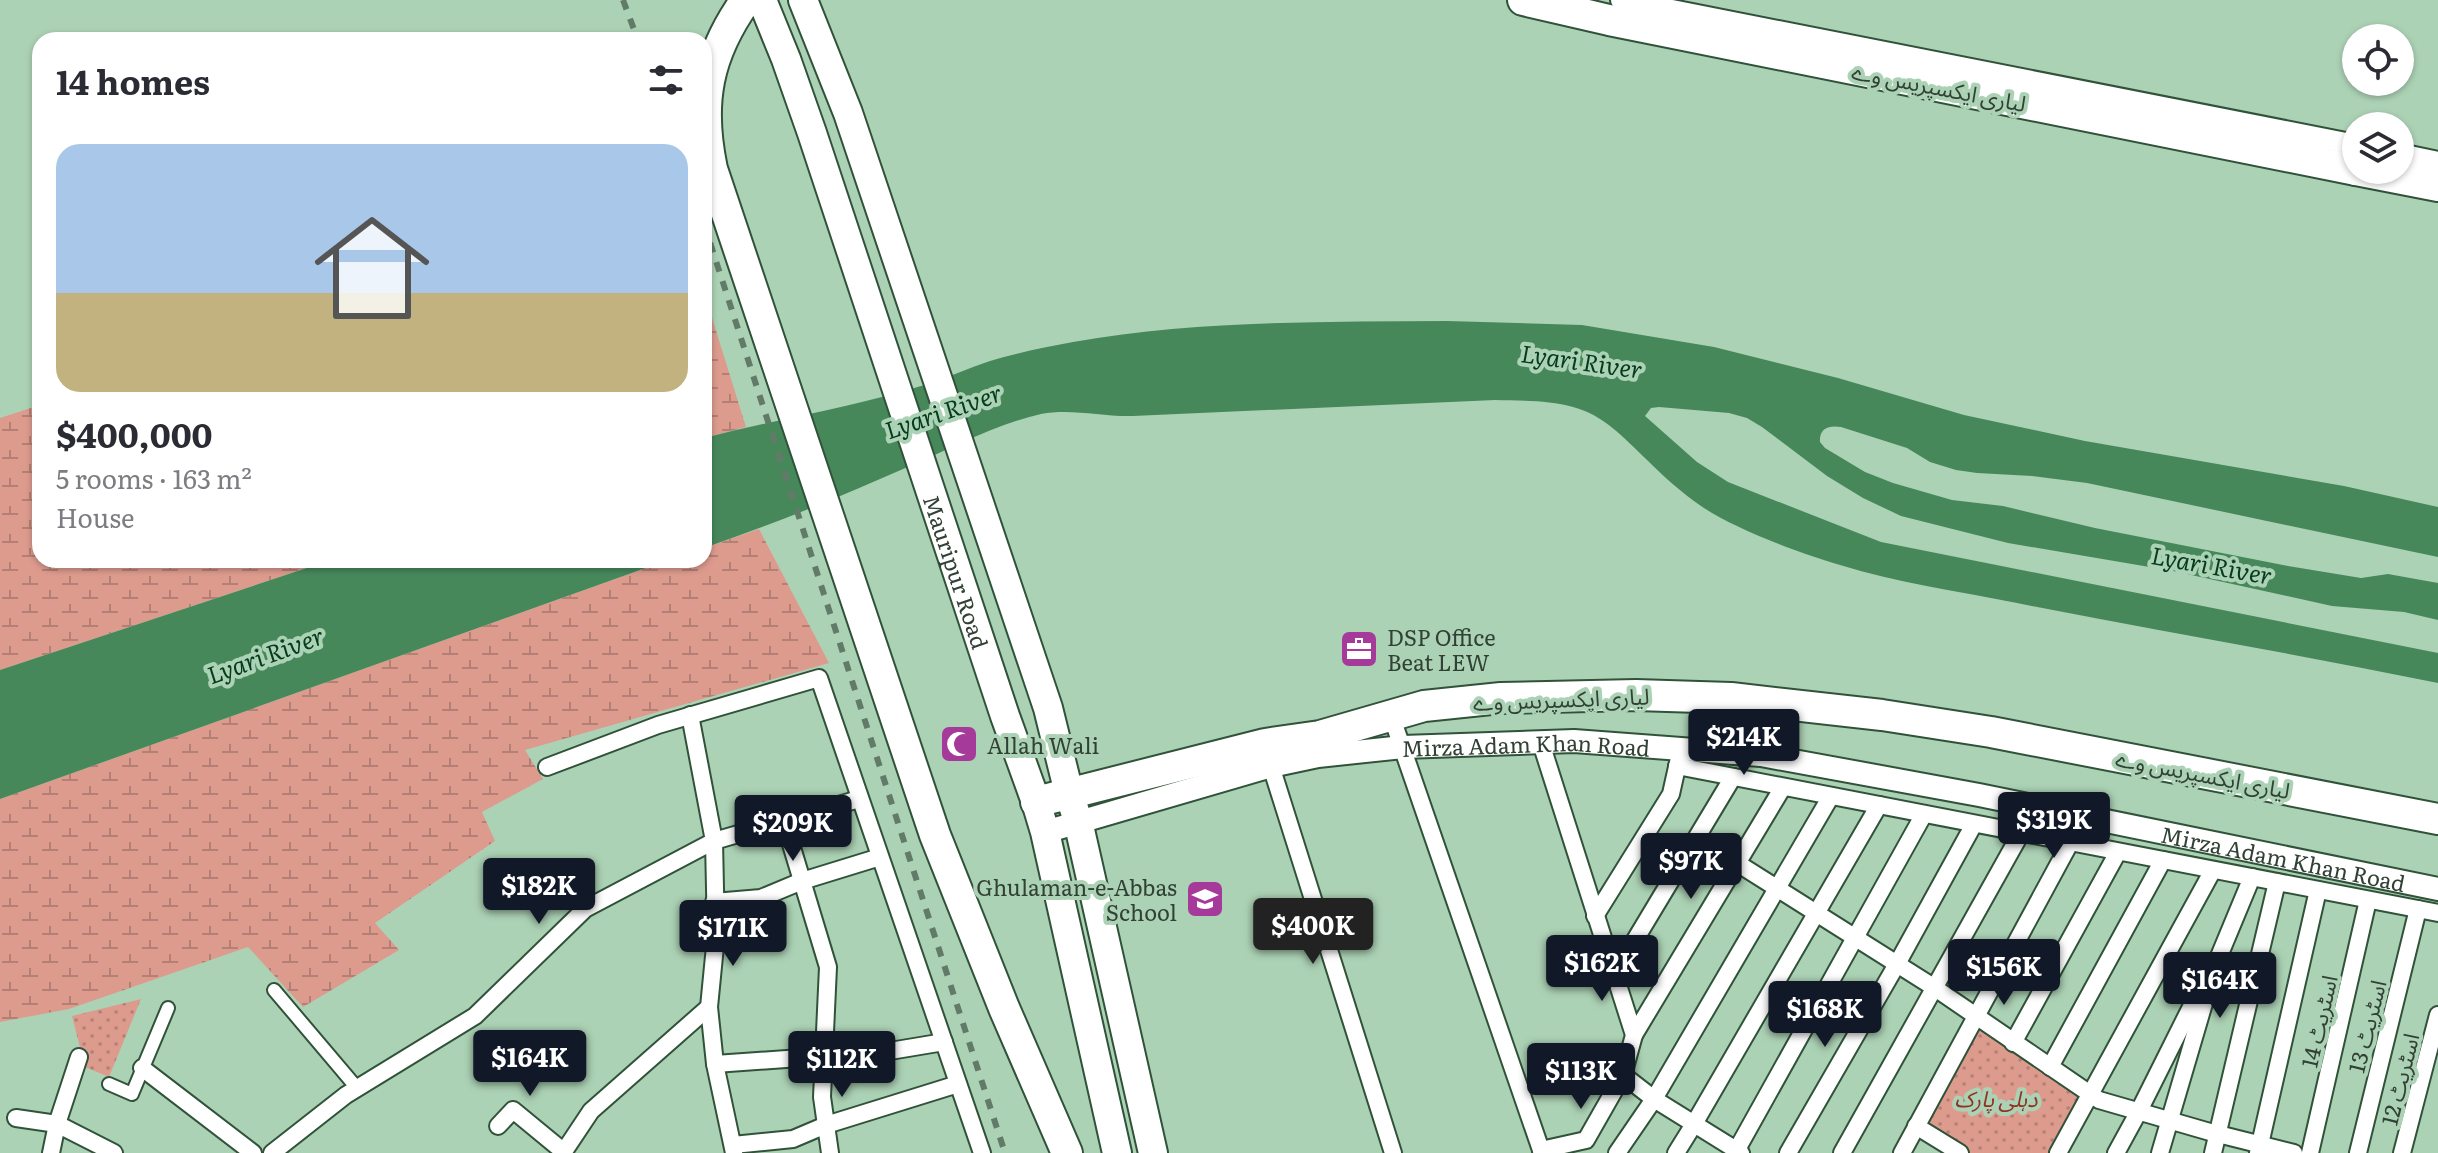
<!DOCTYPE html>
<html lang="en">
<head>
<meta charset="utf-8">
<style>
	:root { --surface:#fff; --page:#f7f7f7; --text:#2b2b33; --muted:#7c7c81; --line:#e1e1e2; --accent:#111827 }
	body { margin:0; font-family:Literata,"Noto Sans Arabic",serif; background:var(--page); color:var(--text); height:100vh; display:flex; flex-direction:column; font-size:30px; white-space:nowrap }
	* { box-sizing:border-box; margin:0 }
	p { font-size:26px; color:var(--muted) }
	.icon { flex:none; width:44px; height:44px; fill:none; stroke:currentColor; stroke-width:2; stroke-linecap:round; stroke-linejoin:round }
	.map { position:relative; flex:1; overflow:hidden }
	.panel { position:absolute; left:32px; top:32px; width:680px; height:536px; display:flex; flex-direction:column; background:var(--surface); border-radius:24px; box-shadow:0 2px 6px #0004 }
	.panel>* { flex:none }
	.fabs { position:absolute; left:2342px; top:24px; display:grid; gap:16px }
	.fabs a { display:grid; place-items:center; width:72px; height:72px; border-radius:50%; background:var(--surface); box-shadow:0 2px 6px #0004; font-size:40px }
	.price { position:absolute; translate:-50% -68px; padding:0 18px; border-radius:8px; background:var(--accent); color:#fff; font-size:26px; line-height:52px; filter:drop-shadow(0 2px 4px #0008) }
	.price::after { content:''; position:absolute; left:50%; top:48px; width:24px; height:18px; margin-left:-12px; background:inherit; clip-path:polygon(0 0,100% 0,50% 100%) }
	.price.selected { background:#222; color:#fff }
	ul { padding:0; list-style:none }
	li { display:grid; align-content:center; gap:16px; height:424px; padding:0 24px }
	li+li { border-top:2px solid var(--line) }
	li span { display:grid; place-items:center; height:248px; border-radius:24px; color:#555 }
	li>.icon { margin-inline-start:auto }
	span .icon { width:144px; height:144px; fill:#fffc; stroke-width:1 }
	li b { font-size:34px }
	h2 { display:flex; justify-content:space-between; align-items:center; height:96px; padding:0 24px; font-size:34px }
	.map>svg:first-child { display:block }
	.green { fill:url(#green-dots) }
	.wetland { fill:url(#wetland-marsh) }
	.water { fill:#47885b }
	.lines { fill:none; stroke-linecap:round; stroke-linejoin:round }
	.pedestrian-casing { stroke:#305239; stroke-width:16 }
	.minor-casing { stroke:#305239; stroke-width:20 }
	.tertiary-casing { stroke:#305239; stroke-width:24 }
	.secondary-casing { stroke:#305239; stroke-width:26 }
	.trunk-casing { stroke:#305239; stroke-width:32 }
	.motorway-casing { stroke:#305239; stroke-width:34 }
	.pedestrian { stroke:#fff; stroke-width:12 }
	.minor { stroke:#fff; stroke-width:16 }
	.tertiary { stroke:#fff; stroke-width:20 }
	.secondary { stroke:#fff; stroke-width:22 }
	.trunk { stroke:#fff; stroke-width:28 }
	.motorway { stroke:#fff; stroke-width:30 }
	.rail { stroke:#627b68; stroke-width:6; stroke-dasharray:10 10; stroke-linecap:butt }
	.labels { text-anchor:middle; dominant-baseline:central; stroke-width:8; stroke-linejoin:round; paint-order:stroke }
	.street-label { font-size:22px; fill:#314135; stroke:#acd2b5 }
	.poi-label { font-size:22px; fill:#314135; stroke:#acd2b5; text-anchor:start }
	.park-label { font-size:22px; font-style:italic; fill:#8f3424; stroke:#acd2b5 }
	.water-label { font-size:24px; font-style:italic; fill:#063b1c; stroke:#acd2b5 }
</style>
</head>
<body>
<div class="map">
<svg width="2438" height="1153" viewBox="0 0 2438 1153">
	<defs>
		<pattern id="green-dots" width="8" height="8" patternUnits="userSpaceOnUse" patternTransform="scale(2)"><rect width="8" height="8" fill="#dd9b8e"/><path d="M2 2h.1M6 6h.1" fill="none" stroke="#b48075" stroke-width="1.8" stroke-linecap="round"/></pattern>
		<pattern id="wetland-marsh" width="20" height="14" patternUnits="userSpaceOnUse" patternTransform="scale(2)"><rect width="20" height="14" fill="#dd9b8e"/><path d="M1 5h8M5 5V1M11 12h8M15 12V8" fill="none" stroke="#b48075"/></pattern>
	</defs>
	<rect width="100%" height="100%" fill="#acd2b5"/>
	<!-- green -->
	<g class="green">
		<path d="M141 999 109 1077 85 1067 72 1016Z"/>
		<path d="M1975 1018 2089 1093 2057 1153H1960L1916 1126Z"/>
	</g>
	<!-- wetland -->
	<g class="wetland">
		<path d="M704 292 746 427 704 438Z"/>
		<path d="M40 405V560H331L0 670V418Z"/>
		<path d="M759 529 829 663 525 750 543 779 482 812 495 841 375 923 399 950 303 1007 248 947 69 1009 0 1022V799L668 560H704V548Z"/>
	</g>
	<!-- water -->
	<g class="water">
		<path d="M1447 321 1582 325 1714 347 1838 378 1964 415 2085 441 2344 486 2438 507V557L2087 483 2032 476 1977 473 1956 470 1930 462 1907 448 1841 427C1829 425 1819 428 1820 442L1825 448 1865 472 1893 483 1952 500 2003 506 2095 528 2288 566 2361 578 2388 574 2438 583V620L2404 612 2332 606 2173 571 2008 543 1901 516 1863 498 1827 476 1762 427 1747 418 1729 413 1659 407 1651 408 1645 416 1697 462 1728 482 1881 542 2438 653V683C2298 654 2157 631 2017 603 1958 591 1897 583 1840 565 1800 553 1734 529 1701 506 1681 492 1663 476 1646 459 1624 438 1604 415 1573 407 1549 400 1520 401 1495 400L1133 416C1102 417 1072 408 1041 414 996 424 952 448 910 466 842 496 774 524 704 548V438C778 419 854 407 928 384 949 377 969 368 990 361 1017 353 1045 347 1073 342 1196 320 1322 322 1447 321Z"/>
		<path d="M331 560H668L0 799V670Z"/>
	</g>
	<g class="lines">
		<defs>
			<g id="pedestrian">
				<path d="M274 990 357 1088"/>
				<path d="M109 1084 132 1094 168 1008"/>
			</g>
			<g id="minor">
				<path d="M1391 715 1542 1153"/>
				<path d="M1271 766 1393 1153"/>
				<path d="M1677 766 2438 913"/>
				<path d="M547 767 658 725 819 678 982 1153"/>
				<path d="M784 821 828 967 822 1097 830 1153"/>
				<path d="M1737 863 1935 988 2099 1100 2210 1132 2294 1153"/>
				<path d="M714 902 761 898 802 881 880 857"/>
				<path d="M1595 916 1671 794 1679 758"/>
				<path d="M1614 975 1733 777"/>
				<path d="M709 1007 715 1064 734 1153"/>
				<path d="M1634 1035 1783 787"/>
				<path d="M2013 1043 2118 852"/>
				<path d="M715 1064 884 1052 944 1042"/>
				<path d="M2050 1067 2163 860"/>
				<path d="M142 1068 253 1153"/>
				<path d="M1623 1075 1654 1099 1741 1153"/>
				<path d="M16 1118 57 1124 114 1153"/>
				<path d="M498 1126 513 1110 564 1152"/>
				<path d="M1916 1126 1960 1153"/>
				<path d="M733 1145 793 1139 826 1125 958 1084"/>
				<path d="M1541 1150 1586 1140 1623 1075 1634 1035 1541 743"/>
				<path d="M51 1153 57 1124 79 1057"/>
				<path d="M272 1153 346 1095 475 1016 585 909 714 841 859 799"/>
				<path d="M563 1153 591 1111 709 1007 716 936 714 841 690 715"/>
				<path d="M1617 1153 1654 1099 1831 796"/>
				<path d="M1676 1153 1694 1124 1879 805"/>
				<path d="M1735 1153 1924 814"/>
				<path d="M1788 1153 1897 964 1974 824"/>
				<path d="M1842 1153 2021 833"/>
				<path d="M1902 1153 2070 843"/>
				<path d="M2058 1153 2213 870"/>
				<path d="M2116 1153 2139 1111 2194 1001 2203 1005"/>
				<path d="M2160 1153 2215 966 2252 877"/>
				<path d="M2213 1153 2277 882"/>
				<path d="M2258 1153 2318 890"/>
				<path d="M2310 1153 2368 900"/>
				<path d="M2358 1153 2418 909"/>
				<path d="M2402 1153 2438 1015"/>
			</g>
			<g id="tertiary">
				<path d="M1621 0 2356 145"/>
				<path d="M2400 154 2438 162"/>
			</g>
			<g id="secondary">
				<path id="s1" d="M1045 832 1271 766 1318 756 1403 747 1574 741 1761 755 1979 795 2438 889"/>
			</g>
			<g id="trunk">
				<path id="s2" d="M762 0 786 59 812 133 1005 716 1036 802 1045 832 1117 1153"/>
				<path d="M803 0 848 113 1048 708 1069 793 1078 821 1153 1153"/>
			</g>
			<g id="motorway">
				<path d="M746 0C707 55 698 103 712 169L935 835 1004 1008 1067 1153"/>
				<path d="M1523 0 1609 20 2356 170"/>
				<path d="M2356 170 2438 186"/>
				<path d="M1036 802 1265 744 1320 736 1424 706 1501 698 1636 695 1731 698 1882 715 1991 732 2438 819"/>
			</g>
		</defs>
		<!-- pedestrian casing -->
		<use href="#pedestrian" class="pedestrian-casing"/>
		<!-- minor casing -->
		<use href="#minor" class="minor-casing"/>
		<!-- tertiary casing -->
		<use href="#tertiary" class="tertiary-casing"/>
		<!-- secondary casing -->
		<use href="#secondary" class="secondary-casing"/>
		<!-- trunk casing -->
		<use href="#trunk" class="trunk-casing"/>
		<!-- motorway casing -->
		<use href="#motorway" class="motorway-casing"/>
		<!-- pedestrian -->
		<use href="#pedestrian" class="pedestrian"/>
		<!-- minor -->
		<use href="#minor" class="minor"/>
		<!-- tertiary -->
		<use href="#tertiary" class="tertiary"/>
		<!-- secondary -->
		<use href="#secondary" class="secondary"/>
		<!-- trunk -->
		<use href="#trunk" class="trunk"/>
		<!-- motorway -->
		<use href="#motorway" class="motorway"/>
		<!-- rail -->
		<g class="rail">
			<path d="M623 0 638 40"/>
			<path d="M704 224 1005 1153"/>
		</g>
	</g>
	<!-- icons -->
	<defs>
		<symbol id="office-square" viewBox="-11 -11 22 22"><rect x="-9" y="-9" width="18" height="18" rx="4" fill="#a63a9a" stroke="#acd2b5"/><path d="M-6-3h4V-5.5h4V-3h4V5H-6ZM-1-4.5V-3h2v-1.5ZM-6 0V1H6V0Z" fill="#fff"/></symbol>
		<symbol id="mosque-square" viewBox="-11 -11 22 22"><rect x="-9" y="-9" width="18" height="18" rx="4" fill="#a63a9a" stroke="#acd2b5"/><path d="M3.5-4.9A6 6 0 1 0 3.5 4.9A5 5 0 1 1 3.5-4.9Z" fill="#fff"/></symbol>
		<symbol id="school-square" viewBox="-11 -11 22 22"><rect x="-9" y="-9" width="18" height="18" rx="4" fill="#a63a9a" stroke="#acd2b5"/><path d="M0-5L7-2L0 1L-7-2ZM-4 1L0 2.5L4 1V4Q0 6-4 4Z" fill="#fff"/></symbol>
	</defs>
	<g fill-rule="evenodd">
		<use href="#office-square" x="1337" y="627" width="44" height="44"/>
		<use href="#mosque-square" x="937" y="722" width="44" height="44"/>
		<use href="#school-square" x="1183" y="877" width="44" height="44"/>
	</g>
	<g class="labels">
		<!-- street labels -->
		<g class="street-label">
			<text transform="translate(1939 86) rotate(11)">لیاری ایکسپریس وے</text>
			<text stroke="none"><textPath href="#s2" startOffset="604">Mauripur Road</textPath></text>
			<text transform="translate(1561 698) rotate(-2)">لیاری ایکسپریس وے</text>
			<text stroke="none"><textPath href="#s1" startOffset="492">Mirza Adam Khan Road</textPath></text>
			<text transform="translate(2203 773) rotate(11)">لیاری ایکسپریس وے</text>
			<text stroke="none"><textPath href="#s1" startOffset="1260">Mirza Adam Khan Road</textPath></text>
			<text transform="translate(2318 1021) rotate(-77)">اسٹریٹ 14</text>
			<text transform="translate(2366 1026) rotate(-76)">اسٹریٹ 13</text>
			<text transform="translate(2399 1079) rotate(-76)">اسٹریٹ 12</text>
		</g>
		<!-- poi labels -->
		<g class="poi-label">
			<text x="1387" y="636">DSP Office<tspan x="1387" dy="25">Beat LEW</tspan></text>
			<text x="987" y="744">Allah Wali</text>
			<text x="1177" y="886" text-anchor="end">Ghulaman-e-Abbas<tspan x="1177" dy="25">School</tspan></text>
		</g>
		<!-- park labels -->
		<g class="park-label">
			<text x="1996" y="1097">دہلی پارک</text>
		</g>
		<!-- water labels -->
		<g class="water-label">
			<text transform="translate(1582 360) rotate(8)">Lyari River</text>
			<text transform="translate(943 410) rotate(-19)">Lyari River</text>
			<text transform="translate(2212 564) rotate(10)">Lyari River</text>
			<text transform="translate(265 654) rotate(-20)">Lyari River</text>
		</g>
	</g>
</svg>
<div class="fabs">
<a><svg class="icon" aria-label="locate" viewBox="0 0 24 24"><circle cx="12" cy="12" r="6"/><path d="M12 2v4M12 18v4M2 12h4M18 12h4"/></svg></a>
<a><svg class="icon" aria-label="layers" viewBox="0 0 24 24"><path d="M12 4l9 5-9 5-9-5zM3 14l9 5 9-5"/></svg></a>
</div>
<b class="price" style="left:1744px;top:777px">$214K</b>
<b class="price" style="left:2054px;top:860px">$319K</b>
<b class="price" style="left:793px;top:863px">$209K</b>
<b class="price" style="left:1691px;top:901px">$97K</b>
<b class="price" style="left:539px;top:926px">$182K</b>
<b class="price selected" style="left:1313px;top:966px">$400K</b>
<b class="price" style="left:733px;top:968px">$171K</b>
<b class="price" style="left:1602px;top:1003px">$162K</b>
<b class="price" style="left:2004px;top:1007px">$156K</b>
<b class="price" style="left:2220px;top:1020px">$164K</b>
<b class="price" style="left:1825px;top:1049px">$168K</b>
<b class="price" style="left:530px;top:1098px">$164K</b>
<b class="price" style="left:842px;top:1099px">$112K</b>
<b class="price" style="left:1581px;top:1111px">$113K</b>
<section class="panel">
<h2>14 homes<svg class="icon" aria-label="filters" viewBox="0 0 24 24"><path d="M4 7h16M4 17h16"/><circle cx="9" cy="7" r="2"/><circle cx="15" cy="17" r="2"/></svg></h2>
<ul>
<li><span style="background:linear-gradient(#a9c7e8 60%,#c2b280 0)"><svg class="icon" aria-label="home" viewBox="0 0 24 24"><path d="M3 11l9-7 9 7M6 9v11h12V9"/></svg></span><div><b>$400,000</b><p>5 rooms · 163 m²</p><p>House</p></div></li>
</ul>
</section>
</div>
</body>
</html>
